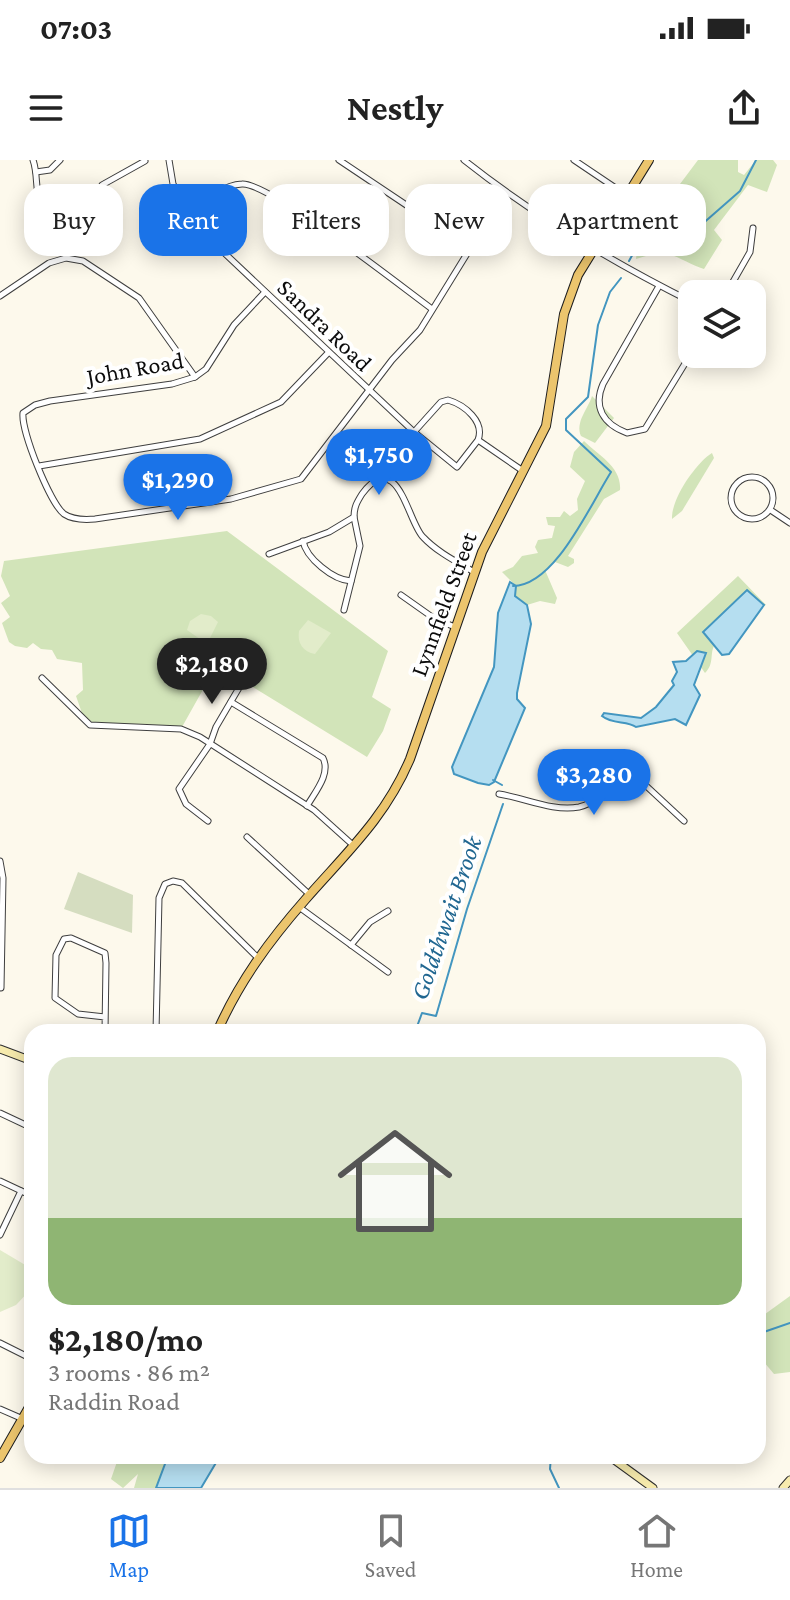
<!DOCTYPE html>
<html lang="en">
<head>
<meta charset="utf-8">
<style>
	:root { --surface:#fff; --page:#f6f6f6; --text:#222; --muted:#767676; --line:#e0e0e0; --accent:#1a73e8 }
	body { margin:0; font-family:"Crimson Pro",serif; background:var(--page); color:var(--text); height:100vh; display:flex; flex-direction:column; font-size:30px; white-space:nowrap }
	* { box-sizing:border-box; margin:0 }
	p { font-size:26px; color:var(--muted) }
	.icon { flex:none; width:44px; height:44px; fill:none; stroke:currentColor; stroke-width:2; stroke-linecap:round; stroke-linejoin:round }
	.map { position:relative; flex:1; overflow:hidden }
	.drawer { position:absolute; left:24px; top:864px; width:742px; height:440px; display:flex; flex-direction:column; background:var(--surface); border-radius:24px; box-shadow:0 4px 20px #0003 }
	.drawer>* { flex:none }
	.guide { position:absolute; left:24px; top:24px; width:742px; height:72px; display:flex; gap:16px }
	.tools { position:absolute; left:678px; top:120px; display:grid; gap:16px }
	.tools a { display:grid; place-items:center; width:88px; height:88px; border-radius:16px; background:var(--surface); box-shadow:0 4px 20px #0003; font-size:40px }
	.price { position:absolute; translate:-50% -68px; padding:0 18px; border-radius:28px; background:var(--accent); color:#fff; font-size:26px; line-height:52px; filter:drop-shadow(0 2px 4px #0008) }
	.price::after { content:''; position:absolute; left:50%; top:48px; width:24px; height:18px; margin-left:-12px; background:inherit; clip-path:polygon(0 0,100% 0,50% 100%) }
	.price.active { background:#222; color:#fff }
	ul { padding:0; list-style:none }
	li { display:grid; align-content:center; gap:16px; height:424px; padding:0 24px }
	li+li { border-top:2px solid var(--line) }
	li span { display:grid; place-items:center; height:248px; border-radius:24px; color:#555 }
	li>.icon { margin-inline-start:auto }
	span .icon { width:144px; height:144px; fill:#fffc; stroke-width:1 }
	li b { font-size:34px }
	.tag { padding:0 28px; border-radius:24px; background:var(--surface); box-shadow:0 4px 20px #0003; font-size:28px; line-height:72px }
	.tag.active { background:var(--accent); color:#fff }
	.status { display:flex; justify-content:space-between; align-items:center; height:56px; padding:0 40px; background:var(--surface); direction:ltr }
	.status svg { height:22px; fill:currentColor }
	header { display:flex; justify-content:space-between; align-items:center; height:104px; padding:0 24px; background:var(--surface); font-size:36px; font-weight:700 }
	.tabs { display:flex; justify-content:space-around; align-items:center; height:112px; border-top:2px solid var(--line); background:var(--surface); font-size:22px; color:var(--muted) }
	.tabs a { display:grid; justify-items:center; gap:4px }
	.tabs .active { color:var(--accent) }
	.map>svg:first-child { display:block }
	.green { fill:#d2e4b9 }
	.cemetery { fill:#d5ddc0 }
	.pitch { fill:#e2ecca }
	.water { fill:#b5def0; stroke:#4396c0; stroke-width:2 }
	.lines { fill:none; stroke-linecap:round; stroke-linejoin:round }
	.stream { stroke:#4396c0; stroke-width:2 }
	.street-casing { stroke:#3f3f3f; stroke-width:7 }
	.secondary-casing { stroke:#2e2e2e; stroke-width:9 }
	.primary-casing { stroke:#1d1d1d; stroke-width:10 }
	.street { stroke:#fff; stroke-width:5 }
	.secondary { stroke:#f7ebad; stroke-width:7 }
	.primary { stroke:#ecc56d; stroke-width:8 }
	.labels { text-anchor:middle; dominant-baseline:central; stroke-width:8; stroke-linejoin:round; paint-order:stroke }
	.street-label { font-size:24px; fill:#0c0c0c; stroke:#fff }
	.water-label { font-size:26px; font-style:italic; fill:#216791; stroke:#fff }
</style>
</head>
<body>
<div class="status"><b>07:03</b><svg viewBox="0 0 49 12"><path d="M0 12V9h3v3zM5 12V6h3v6zM10 12V3h3v9zM15 12V0h3v12zM26 1h20v11H26zM47 4h2v5h-2z"/></svg></div>
<header><svg class="icon" aria-label="menu" viewBox="0 0 24 24"><path d="M4 6h16M4 12h16M4 18h16"/></svg>Nestly<svg class="icon" aria-label="share" viewBox="0 0 24 24"><path d="M12 15V3M7 8l5-5 5 5M5 13v7h14v-7"/></svg></header>
<div class="map">
<svg width="790" height="1328" viewBox="0 0 790 1328">
	<rect width="100%" height="100%" fill="#fdf9ec"/>
	<!-- green -->
	<g class="green">
		<path d="M698 0H738V12L744 15 756 0H773L777 5 767 32 748 25 714 70 722 80 704 109C671 97 672 87 636 99L637 90 650 75 662 48Z"/>
		<path d="M592 236 614 258 595 283 581 276C575 262 588 249 592 236Z"/>
		<path d="M584 281C598 295 622 307 620 330L604 339 568 396 574 399V403L568 407 555 402 545 410 557 438 555 444 540 441 527 445 515 436 516 426 502 412 513 407 522 396 538 393 535 387 538 380 552 378 555 366 548 365 546 357H560L564 351 570 356 578 350 577 339 585 321 570 307 574 292Z"/>
		<path d="M712 293 714 298 682 351 672 359C671 338 697 302 712 293Z"/>
		<path d="M227 371 388 491 372 537 391 549 383 571 367 597 225 510 210 517 182 567 92 562 83 556 76 536 83 530 82 503 57 499 52 490 41 489 33 483 27 488 15 486 9 482 2 463 10 457 1 443 10 436 1 416 4 401Z"/>
		<path d="M738 416 766 445C750 451 724 469 715 484 709 494 715 503 705 513L677 473Z"/>
		<path d="M790 1136V1212L774 1214 758 1195V1159Z"/>
		<path d="M119 1296H168L156 1328H134L138 1314 123 1328 111 1319Z"/>
	</g>
	<!-- cemetery -->
	<path class="cemetery" d="M78 712 133 735 132 773 64 749Z"/>
	<!-- pitch -->
	<g class="pitch">
		<path d="M201 454 211 456 218 462 207 484 187 470 190 461Z"/>
		<path d="M308 460 331 473 315 494C303 492 297 483 299 471Z"/>
		<path d="M0 1090 32 1109V1128L16 1145 0 1152Z"/>
	</g>
	<!-- water -->
	<g class="water">
		<path d="M510 422 516 426 515 436 527 445 531 464 517 533V539L525 548 494 622 489 625 478 623 454 614 452 607 494 507 498 453Z"/>
		<path d="M747 430 764 445 729 494 722 495 703 472Z"/>
		<path d="M697 491 706 493 694 525 700 535 686 565 675 559 636 567C627 560 613 565 602 556L604 553 641 558 656 547 674 525 672 521 677 512 673 502 686 501Z"/>
		<path d="M168 1296H220L201 1328H156Z"/>
	</g>
	<g class="lines">
		<!-- stream -->
		<g class="stream">
			<path d="M629 101 640 81 655 75 676 87 740 31 756 0"/>
			<path d="M513 426C555 426 590 345 611 312L566 270V259L588 237 598 165 610 132 621 118"/>
			<path d="M493 620 502 625"/>
			<path d="M415 872 422 853 436 856 467 749 503 644"/>
			<path d="M758 1174 790 1163"/>
			<path d="M551 1296 550 1309 559 1328"/>
		</g>
		<defs>
			<g id="street">
				<path d="M33 0C41 21 29 56 61 63L85 54 102 25 145 1"/>
				<path d="M169 0 173 24 200 70 414 272"/>
				<path d="M339 0 469 87"/>
				<path d="M464 0C536 57 610 101 692 142"/>
				<path d="M574 0 626 35"/>
				<path d="M36 12 50 10 60 0"/>
				<path d="M190 55C205 42 221 25 242 24 269 22 402 127 432 149"/>
				<path d="M659 126 603 224C593 247 603 264 627 273L645 269 692 192"/>
				<path d="M265 132 234 165 206 209 195 217 172 224 50 241 35 245 23 253C21 271 50 343 64 354 73 360 84 360 95 359L231 339 301 319 392 200 420 170 505 32"/>
				<path d="M726 134 750 92 753 68"/>
				<path d="M0 136 49 103 66 98 83 101 139 138 195 217"/>
				<path d="M478 280C485 262 465 245 448 240L441 242 414 272 457 307 478 280 523 311"/>
				<path d="M39 306 200 279 281 242 328 193"/>
				<circle cx="752" cy="338" r="21"/>
				<path d="M772 351 790 363"/>
				<path d="M303 381C306 398 333 420 351 421"/>
				<path d="M269 394 329 372 354 357C354 347 357 342 362 334 398 286 408 363 423 377 437 392 457 402 474 412"/>
				<path d="M401 435 435 459 455 467"/>
				<path d="M344 450 360 386 354 357"/>
				<path d="M42 518 90 565 181 569 200 577 314 650 354 686"/>
				<path d="M231 542 323 598C331 614 315 632 307 646"/>
				<path d="M499 634C525 638 553 652 579 647 602 642 617 620 642 622L684 661"/>
				<path d="M208 661 186 644 179 629 210 584 216 567 243 521"/>
				<path d="M247 677 310 735"/>
				<path d="M0 701 3 718 1 828"/>
				<path d="M299 747 388 812"/>
				<path d="M351 785 370 762 388 751"/>
				<path d="M105 872 106 803 105 793 71 778 64 779 56 795 55 838 78 854 105 857"/>
				<path d="M156 872 159 738 165 724 173 721 182 723 258 798"/>
				<path d="M0 953 32 968"/>
				<path d="M0 1021 32 1036"/>
				<path d="M0 1075 21 1031"/>
				<path d="M0 1183 32 1199"/>
				<path d="M0 1249 23 1259"/>
			</g>
			<g id="secondary">
				<path d="M0 889 32 901"/>
				<path d="M609 1296 653 1328"/>
				<path d="M783 1328 790 1320"/>
			</g>
			<g id="primary">
				<path d="M217 872C239 822 269 781 305 740 346 693 385 658 410 599L482 392 546 266 564 154 578 115 649 0"/>
				<path d="M0 1298 32 1242"/>
			</g>
		</defs>
		<!-- street casing -->
		<use href="#street" class="street-casing"/>
		<!-- secondary casing -->
		<use href="#secondary" class="secondary-casing"/>
		<!-- primary casing -->
		<use href="#primary" class="primary-casing"/>
		<!-- street -->
		<use href="#street" class="street"/>
		<!-- secondary -->
		<use href="#secondary" class="secondary"/>
		<!-- primary -->
		<use href="#primary" class="primary"/>
	</g>
	<g class="labels">
		<!-- street labels -->
		<g class="street-label">
			<text transform="translate(325 165) rotate(44)">Sandra Road</text>
			<text transform="translate(135 208) rotate(-10)">John Road</text>
			<text transform="translate(443 444) rotate(-70)">Lynnfield Street</text>
		</g>
		<!-- water labels -->
		<g class="water-label">
			<text transform="translate(446 758) rotate(-71)">Goldthwait Brook</text>
		</g>
	</g>
</svg>
<div class="tools">
<a><svg class="icon" aria-label="layers" viewBox="0 0 24 24"><path d="M12 4l9 5-9 5-9-5zM3 14l9 5 9-5"/></svg></a>
</div>
<b class="price" style="left:379px;top:337px">$1,750</b>
<b class="price" style="left:178px;top:362px">$1,290</b>
<b class="price active" style="left:212px;top:546px">$2,180</b>
<b class="price" style="left:594px;top:657px">$3,280</b>
<div class="guide">
<a class="tag">Buy</a>
<a class="tag active">Rent</a>
<a class="tag">Filters</a>
<a class="tag">New</a>
<a class="tag">Apartment</a>
</div>
<section class="drawer">
<ul>
<li><span style="background:linear-gradient(#dfe7d0 65%,#8fb573 0)"><svg class="icon" aria-label="home" viewBox="0 0 24 24"><path d="M3 11l9-7 9 7M6 9v11h12V9"/></svg></span><div><b>$2,180/mo</b><p>3 rooms · 86 m²</p><p>Raddin Road</p></div></li>
</ul>
</section>
</div>
<nav class="tabs">
<a class="active"><svg class="icon" aria-label="map" viewBox="0 0 24 24"><path d="M3 6l6-2 6 2 6-2v14l-6 2-6-2-6 2zM9 4v14M15 6v14"/></svg>Map</a>
<a><svg class="icon" aria-label="saved" viewBox="0 0 24 24"><path d="M7 4h10v16l-5-4-5 4z"/></svg>Saved</a>
<a><svg class="icon" aria-label="home" viewBox="0 0 24 24"><path d="M3 11l9-7 9 7M6 9v11h12V9"/></svg>Home</a>
</nav>
</body>
</html>
